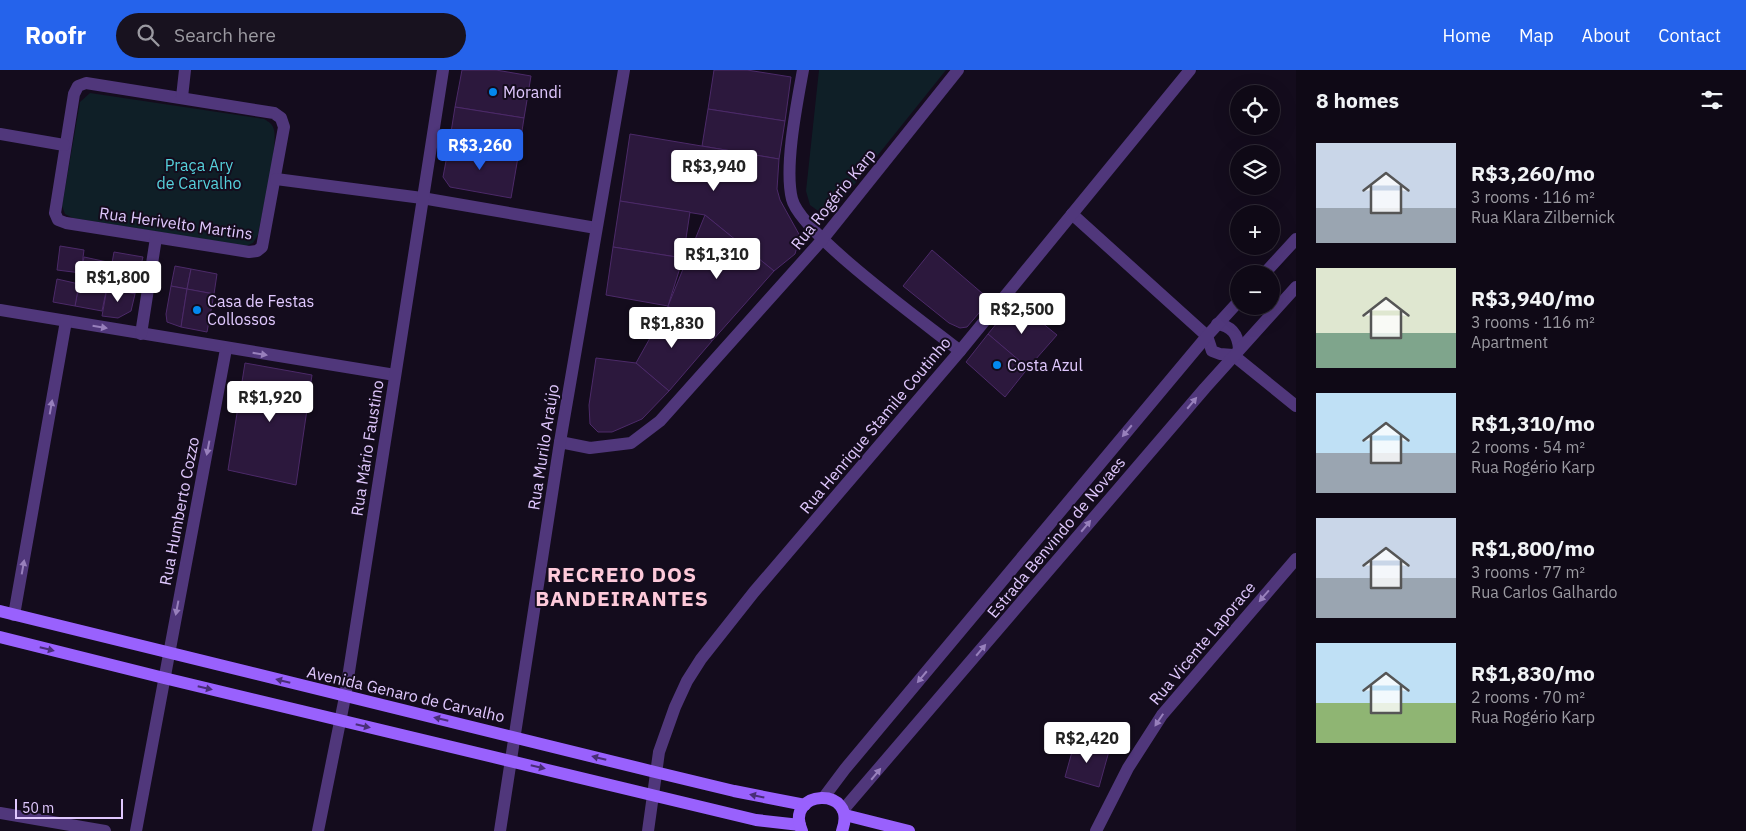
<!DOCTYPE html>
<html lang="en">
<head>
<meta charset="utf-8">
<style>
	:root { --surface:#0f0916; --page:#18121f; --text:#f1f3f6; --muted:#9b9aa1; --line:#2f2a35; --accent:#2563eb }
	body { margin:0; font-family:"IBM Plex Sans",sans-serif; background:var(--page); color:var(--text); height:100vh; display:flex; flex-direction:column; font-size:19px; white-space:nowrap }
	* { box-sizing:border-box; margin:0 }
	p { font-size:16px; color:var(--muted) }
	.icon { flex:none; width:28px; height:28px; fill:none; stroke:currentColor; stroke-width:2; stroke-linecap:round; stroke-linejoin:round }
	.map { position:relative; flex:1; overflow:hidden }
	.drawer { display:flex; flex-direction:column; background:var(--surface); width:450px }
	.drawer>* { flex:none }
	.tools { position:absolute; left:1230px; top:15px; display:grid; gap:10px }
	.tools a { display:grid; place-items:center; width:50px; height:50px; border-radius:50%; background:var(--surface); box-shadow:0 5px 20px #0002,0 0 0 1px var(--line); font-size:25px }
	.scale { position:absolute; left:15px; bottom:12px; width:108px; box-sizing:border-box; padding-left:5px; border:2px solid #e0c8fe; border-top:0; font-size:14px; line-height:18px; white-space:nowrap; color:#e0c8fe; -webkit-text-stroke:4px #140c1d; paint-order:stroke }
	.price { position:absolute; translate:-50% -42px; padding:0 11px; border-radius:5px; background:#fff; color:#222; font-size:16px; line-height:32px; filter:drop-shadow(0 1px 2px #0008) }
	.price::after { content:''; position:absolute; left:50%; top:30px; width:15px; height:11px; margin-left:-8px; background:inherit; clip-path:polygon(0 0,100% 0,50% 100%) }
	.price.selected { background:var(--accent); color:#fff }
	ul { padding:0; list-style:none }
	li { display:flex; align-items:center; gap:15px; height:125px; padding:0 20px }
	li span { display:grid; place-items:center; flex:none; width:140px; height:100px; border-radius:0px; color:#555 }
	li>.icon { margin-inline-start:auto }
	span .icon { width:60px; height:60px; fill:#fffc; stroke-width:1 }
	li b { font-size:21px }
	h2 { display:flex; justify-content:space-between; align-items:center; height:60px; padding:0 20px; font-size:21px }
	header { display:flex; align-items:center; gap:30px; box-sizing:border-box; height:70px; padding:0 25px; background:var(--accent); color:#fff }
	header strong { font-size:24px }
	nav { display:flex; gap:28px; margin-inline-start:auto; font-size:18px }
	.search { width:350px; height:45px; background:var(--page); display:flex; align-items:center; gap:12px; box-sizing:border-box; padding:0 18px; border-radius:28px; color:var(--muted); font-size:19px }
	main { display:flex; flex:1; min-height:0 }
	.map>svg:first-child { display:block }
	.green { fill:#0f1f27 }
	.building { fill:#2c183d; stroke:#4c2a69 }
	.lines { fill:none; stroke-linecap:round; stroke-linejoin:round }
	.street { stroke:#50377b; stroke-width:12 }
	.secondary { stroke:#9961fd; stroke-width:12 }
	.oneway { fill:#9880bc }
	.oneway2 { fill:#492e77 }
	.poi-dot { fill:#0389ef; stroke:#140c1d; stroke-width:2 }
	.labels { text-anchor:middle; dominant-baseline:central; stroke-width:4; stroke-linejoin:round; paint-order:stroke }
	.poi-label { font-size:16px; fill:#e0c8fe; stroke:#140c1d; text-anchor:start }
	.park-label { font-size:16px; fill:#56d1dc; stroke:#140c1d }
	.street-label { font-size:16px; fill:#e0c8fe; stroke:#140c1d }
	.district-label { font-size:21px; font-weight:bold; letter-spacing:1px; fill:#fecada; stroke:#140c1d }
</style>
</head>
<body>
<header>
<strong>Roofr</strong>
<div class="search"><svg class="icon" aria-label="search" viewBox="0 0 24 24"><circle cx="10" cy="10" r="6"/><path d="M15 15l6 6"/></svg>Search here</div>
<nav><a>Home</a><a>Map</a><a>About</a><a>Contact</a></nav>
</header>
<main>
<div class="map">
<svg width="1296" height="761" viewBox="0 0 1296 761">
	<rect width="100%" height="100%" fill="#140c1d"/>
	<!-- green -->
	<g class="green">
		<path d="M819 0H946L833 141 821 143 810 135 806 121Z"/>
		<path d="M90 23 264 49C269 52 273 54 274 60 278 78 262 143 258 165L253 173 246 176 73 148 65 144 62 136 80 32Z"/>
	</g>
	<!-- building -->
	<g class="building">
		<path d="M462 0H496L531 6 524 48 455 37Z"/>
		<path d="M714 0H747L791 7 785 51 708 39Z"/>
		<path d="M455 37 524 48 518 87 449 75Z"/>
		<path d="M708 39 785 51 779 89 702 76Z"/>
		<path d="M630 64 779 89 777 119 780 130 800 166 795 184 774 201 705 145 620 131Z"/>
		<path d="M449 75 518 87 511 128 450 117 443 107Z"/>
		<path d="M620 131 690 142 683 188 613 177Z"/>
		<path d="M705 145 774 201 712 271 668 236Z"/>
		<path d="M60 176 84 180 81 203 57 200Z"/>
		<path d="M613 177 683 188 668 236 606 225Z"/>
		<path d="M932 180 990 230 967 257 960 258 949 253 903 216Z"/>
		<path d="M114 182 143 187 140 199 112 193Z"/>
		<path d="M84 187 112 193 102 241 75 236Z"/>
		<path d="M112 193 140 199 135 224 107 218Z"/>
		<path d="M175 196 191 199 187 219 171 216Z"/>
		<path d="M191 199 217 204 214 224 187 219Z"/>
		<path d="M57 209 79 214 75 236 53 232Z"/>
		<path d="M171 216 187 219 181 257 167 252 166 244Z"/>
		<path d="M107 218 135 224 131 241 118 248 102 246Z"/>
		<path d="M187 219 214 224 207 262 181 257Z"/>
		<path d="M1015 231 1057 265 1028 298 988 264Z"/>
		<path d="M668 236 712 271 669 321 636 293Z"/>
		<path d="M988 264 1028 298 1005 327 966 292Z"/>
		<path d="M596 288 636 293 669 321 642 349 612 362H598L590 354 589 335Z"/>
		<path d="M245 293 312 305 296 415 228 400Z"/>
		<path d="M1075 671 1109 681 1099 717 1065 707Z"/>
	</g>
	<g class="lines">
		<!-- street -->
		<g class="street">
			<path d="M803 0C797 33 784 97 792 129 800 163 926 254 960 281"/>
			<path d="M86 13 274 43 281 48 284 57 262 177 257 181 249 182 66 153 58 150 55 143 74 24 78 16Z"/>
			<path d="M182 27 185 0"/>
			<path d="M0 64 64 75"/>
			<path d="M276 109 422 128 596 158"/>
			<path d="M1072 144 1207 266 1212 281 1220 284 1233 285 1296 336"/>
			<path d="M1264 204 1296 169"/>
			<path d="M0 240 395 305"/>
			<path d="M1217 254C1232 256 1238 265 1239 279"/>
			<path d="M141 264 156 168"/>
			<path d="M560 372 590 378 631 373 660 351 822 170 958 0"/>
			<path d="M14 545 66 251"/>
			<path d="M824 727 845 699 1207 266 1239 231"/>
			<path d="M843 740 1205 318 1296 217"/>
			<path d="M0 743 105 761"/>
			<path d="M136 761 226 279"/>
			<path d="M318 761 345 627 443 0"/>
			<path d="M500 761 560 372 624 0"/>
			<path d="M648 761 659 682 675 637 687 611 701 589 754 522 960 281 1190 0"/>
			<path d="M1096 761 1128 698 1162 645 1296 489"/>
		</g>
		<!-- secondary -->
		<g class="secondary">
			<path d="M0 541 655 702 734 721 805 735"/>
			<path d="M0 567 164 608 756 750 800 755"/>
			<path d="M845 745 909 761"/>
			<path d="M802 761C783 719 859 715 842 761"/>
		</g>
	</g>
	<!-- one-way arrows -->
	<defs><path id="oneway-solid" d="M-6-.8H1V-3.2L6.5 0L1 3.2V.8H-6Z" transform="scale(1.25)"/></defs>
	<g class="oneway">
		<use href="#oneway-solid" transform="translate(100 257) rotate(9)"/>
		<use href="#oneway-solid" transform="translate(260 284) rotate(9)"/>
		<use href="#oneway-solid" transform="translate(1192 333) rotate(-50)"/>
		<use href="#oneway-solid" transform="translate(51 337) rotate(-80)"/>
		<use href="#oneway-solid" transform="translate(1127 361) rotate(130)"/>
		<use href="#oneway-solid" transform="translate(208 378) rotate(101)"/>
		<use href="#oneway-solid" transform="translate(1086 456) rotate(-50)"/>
		<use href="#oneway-solid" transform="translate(23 497) rotate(-80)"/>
		<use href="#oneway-solid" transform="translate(1264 526) rotate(131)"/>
		<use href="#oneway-solid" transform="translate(177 538) rotate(101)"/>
		<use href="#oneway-solid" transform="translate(981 580) rotate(-50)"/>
		<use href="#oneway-solid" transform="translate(922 607) rotate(130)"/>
		<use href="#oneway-solid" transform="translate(1159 650) rotate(124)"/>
		<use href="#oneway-solid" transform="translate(876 704) rotate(-50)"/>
	</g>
	<g class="oneway2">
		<use href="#oneway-solid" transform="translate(47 579) rotate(14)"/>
		<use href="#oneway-solid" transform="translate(283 611) rotate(-166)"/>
		<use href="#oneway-solid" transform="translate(205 618) rotate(13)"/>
		<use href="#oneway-solid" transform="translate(441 649) rotate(-167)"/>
		<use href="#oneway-solid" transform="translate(363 656) rotate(13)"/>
		<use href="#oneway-solid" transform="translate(599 688) rotate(-166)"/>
		<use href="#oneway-solid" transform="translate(538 697) rotate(13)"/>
		<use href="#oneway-solid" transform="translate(757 726) rotate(-168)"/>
	</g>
	<!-- markers -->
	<g class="poi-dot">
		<circle cx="493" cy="22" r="5"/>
		<circle cx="197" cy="240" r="5"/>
		<circle cx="997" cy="295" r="5"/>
	</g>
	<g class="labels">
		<!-- poi labels -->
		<g class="poi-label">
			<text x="503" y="22">Morandi</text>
			<text x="207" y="231">Casa de Festas<tspan x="207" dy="18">Collossos</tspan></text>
			<text x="1007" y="295">Costa Azul</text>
		</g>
		<!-- park labels -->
		<g class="park-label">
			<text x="199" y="95">Praça Ary<tspan x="199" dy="18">de Carvalho</tspan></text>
		</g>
		<!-- street labels -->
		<g class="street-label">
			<text transform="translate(833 129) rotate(-51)">Rua Rogério Karp</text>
			<text transform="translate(176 153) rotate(8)">Rua Herivelto Martins</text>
			<text transform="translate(875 355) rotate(-50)">Rua Henrique Stamile Coutinho</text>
			<text transform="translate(543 377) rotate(-81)">Rua Murilo Araújo</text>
			<text transform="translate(367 378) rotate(-81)">Rua Mário Faustino</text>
			<text transform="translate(179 441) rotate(-79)">Rua Humberto Cozzo</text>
			<text transform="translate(1056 467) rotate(-50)">Estrada Benvindo de Novaes</text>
			<text transform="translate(1202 573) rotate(-50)">Rua Vicente Laporace</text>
			<text transform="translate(406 624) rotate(13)">Avenida Genaro de Carvalho</text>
		</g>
		<!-- district labels -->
		<g class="district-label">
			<text x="622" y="504">RECREIO DOS<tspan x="622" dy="24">BANDEIRANTES</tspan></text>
		</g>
	</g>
</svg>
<div class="tools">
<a><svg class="icon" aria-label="locate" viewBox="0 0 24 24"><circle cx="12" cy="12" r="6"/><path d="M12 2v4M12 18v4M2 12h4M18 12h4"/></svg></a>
<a><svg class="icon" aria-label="layers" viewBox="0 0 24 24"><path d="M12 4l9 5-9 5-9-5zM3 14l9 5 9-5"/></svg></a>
<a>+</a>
<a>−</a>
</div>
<div class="scale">50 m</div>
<b class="price selected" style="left:480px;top:101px">R$3,260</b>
<b class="price" style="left:714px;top:122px">R$3,940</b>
<b class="price" style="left:717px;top:210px">R$1,310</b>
<b class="price" style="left:118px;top:233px">R$1,800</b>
<b class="price" style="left:1022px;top:265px">R$2,500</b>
<b class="price" style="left:672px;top:279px">R$1,830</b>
<b class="price" style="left:270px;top:353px">R$1,920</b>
<b class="price" style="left:1087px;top:694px">R$2,420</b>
</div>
<section class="drawer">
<h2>8 homes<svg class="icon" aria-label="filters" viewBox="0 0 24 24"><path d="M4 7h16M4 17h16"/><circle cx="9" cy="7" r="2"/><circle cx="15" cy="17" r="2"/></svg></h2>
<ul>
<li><span style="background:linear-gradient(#c9d6e8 65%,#9aa5b1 0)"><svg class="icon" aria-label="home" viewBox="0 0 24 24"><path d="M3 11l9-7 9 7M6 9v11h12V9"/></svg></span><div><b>R$3,260/mo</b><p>3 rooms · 116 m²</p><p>Rua Klara Zilbernick</p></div></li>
<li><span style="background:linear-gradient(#dfe7d0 65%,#7fa58c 0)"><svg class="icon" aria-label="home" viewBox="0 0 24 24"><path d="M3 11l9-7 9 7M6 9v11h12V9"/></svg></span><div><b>R$3,940/mo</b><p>3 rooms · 116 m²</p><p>Apartment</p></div></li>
<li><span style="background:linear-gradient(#bfe0f5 60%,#9aa5b1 0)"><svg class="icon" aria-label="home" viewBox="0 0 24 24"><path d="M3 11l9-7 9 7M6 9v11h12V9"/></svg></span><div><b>R$1,310/mo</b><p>2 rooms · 54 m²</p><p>Rua Rogério Karp</p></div></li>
<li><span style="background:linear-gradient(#c9d6e8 60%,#9aa5b1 0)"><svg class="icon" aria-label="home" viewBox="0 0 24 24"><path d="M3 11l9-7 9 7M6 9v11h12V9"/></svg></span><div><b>R$1,800/mo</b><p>3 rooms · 77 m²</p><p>Rua Carlos Galhardo</p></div></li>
<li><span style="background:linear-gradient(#bfe0f5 60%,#8fb573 0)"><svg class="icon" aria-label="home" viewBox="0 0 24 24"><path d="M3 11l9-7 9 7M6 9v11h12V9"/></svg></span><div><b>R$1,830/mo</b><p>2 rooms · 70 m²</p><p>Rua Rogério Karp</p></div></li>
</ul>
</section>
</main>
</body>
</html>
